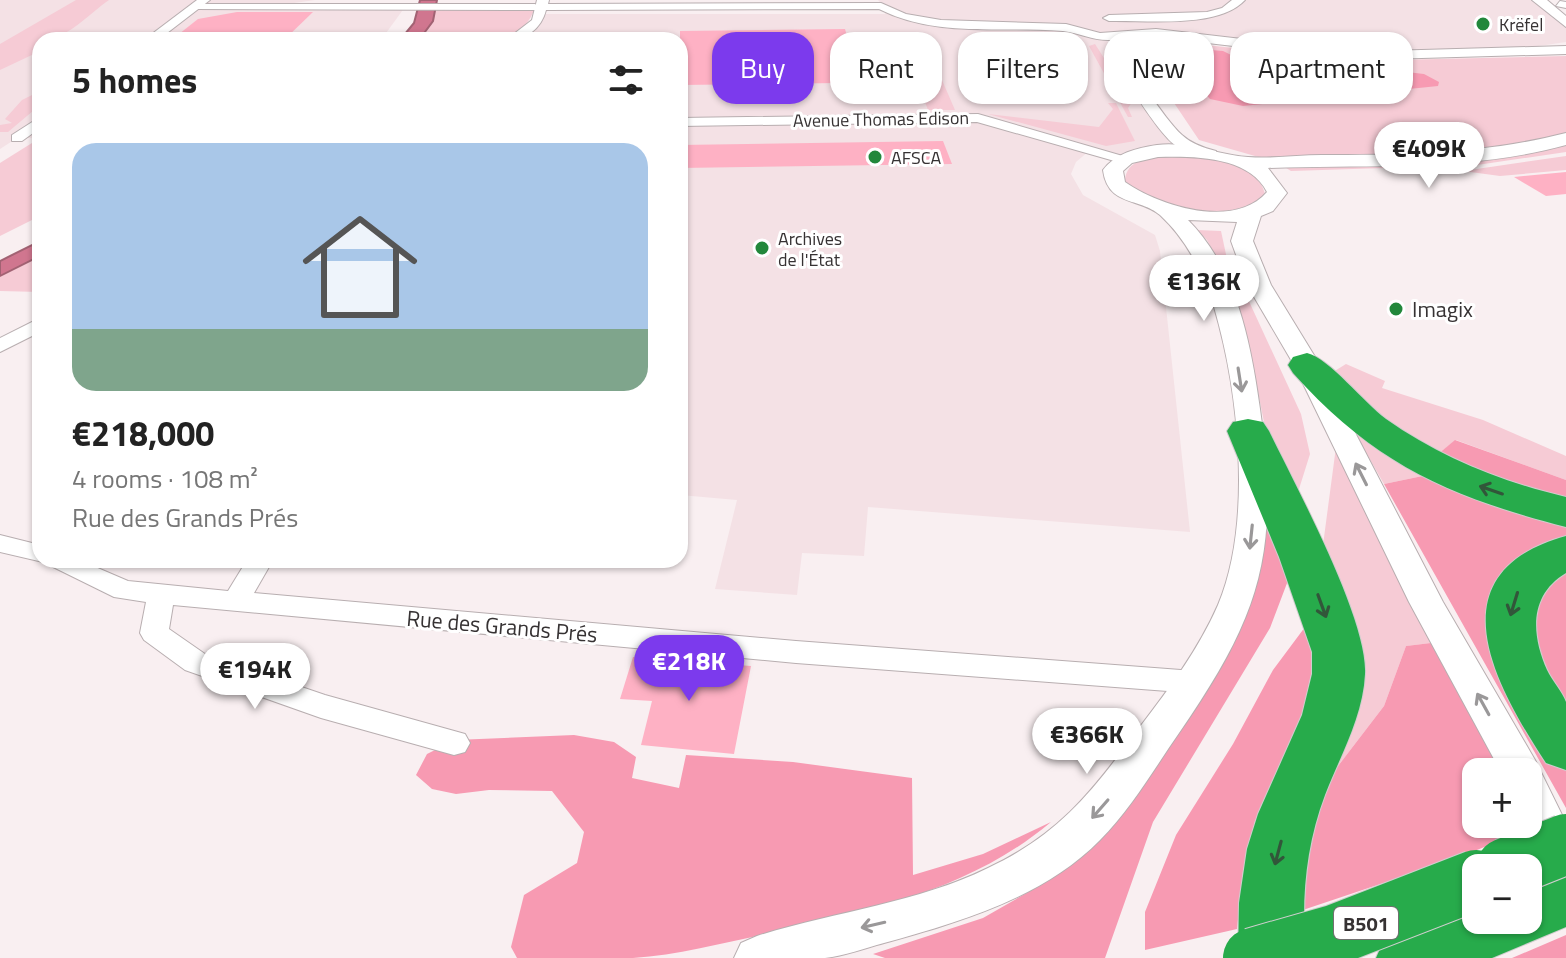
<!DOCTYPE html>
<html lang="en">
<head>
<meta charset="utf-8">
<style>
	:root { --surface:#fff; --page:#f2f2f2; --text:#222; --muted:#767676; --accent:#7c3aed }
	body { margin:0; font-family:"Titillium Web",sans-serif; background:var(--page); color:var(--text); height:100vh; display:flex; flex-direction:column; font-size:30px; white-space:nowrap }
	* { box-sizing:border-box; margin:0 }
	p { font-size:26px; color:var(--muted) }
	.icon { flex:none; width:44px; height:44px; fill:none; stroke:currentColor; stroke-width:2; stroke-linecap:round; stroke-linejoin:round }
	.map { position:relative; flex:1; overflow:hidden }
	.sheet { position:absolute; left:32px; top:32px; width:656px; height:536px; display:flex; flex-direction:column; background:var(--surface); border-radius:24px; box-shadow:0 2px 6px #0004 }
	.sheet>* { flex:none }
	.top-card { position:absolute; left:712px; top:32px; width:734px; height:72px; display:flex; gap:16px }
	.controls { position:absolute; left:1462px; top:758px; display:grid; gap:16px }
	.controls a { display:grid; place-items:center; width:80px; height:80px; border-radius:16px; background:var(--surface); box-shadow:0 2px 6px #0004; font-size:40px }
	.price { position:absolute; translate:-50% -68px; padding:0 18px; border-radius:28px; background:#fff; color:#222; font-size:26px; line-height:52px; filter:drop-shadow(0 2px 4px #0008) }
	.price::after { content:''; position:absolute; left:50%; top:48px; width:24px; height:18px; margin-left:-12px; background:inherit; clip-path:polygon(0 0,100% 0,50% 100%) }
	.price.active { background:var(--accent); color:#fff }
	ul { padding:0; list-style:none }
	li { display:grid; align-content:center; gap:16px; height:424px; padding:0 40px }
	li span { display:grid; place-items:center; height:248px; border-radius:24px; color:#555 }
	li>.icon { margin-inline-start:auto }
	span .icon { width:144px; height:144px; fill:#fffc; stroke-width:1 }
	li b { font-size:34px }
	h2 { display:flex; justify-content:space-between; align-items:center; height:96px; padding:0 40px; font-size:34px }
	.tag { padding:0 28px; border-radius:24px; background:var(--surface); box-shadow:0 2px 6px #0004; font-size:28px; line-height:72px }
	.tag.active { background:var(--accent); color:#fff }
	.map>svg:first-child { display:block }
	.built { fill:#f4e1e5 }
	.green { fill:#f6cbd5 }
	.forest { fill:#f79ab2 }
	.water { fill:#d0768f; stroke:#a26273; stroke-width:2 }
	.building { fill:#feb1c4 }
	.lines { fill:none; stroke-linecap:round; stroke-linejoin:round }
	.pedestrian-casing { stroke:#b8aeb0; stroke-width:2 }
	.minor-casing { stroke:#b8aeb0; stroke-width:2 }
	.tertiary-casing { stroke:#b8aeb0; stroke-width:2 }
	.motorway-casing { stroke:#cfcece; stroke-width:2 }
	.pedestrian { fill:#fff; fill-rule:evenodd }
	.minor { fill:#fff; fill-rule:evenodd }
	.tertiary { fill:#fff; fill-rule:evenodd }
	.motorway { fill:#27ab4b; fill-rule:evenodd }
	.motorway-bridge-casing { stroke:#cfcece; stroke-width:62; stroke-linecap:butt }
	.motorway-bridge { stroke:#27ab4b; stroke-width:60 }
	.oneway { stroke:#9a9899 }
	.oneway2 { stroke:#32563a }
	.poi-dot { fill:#22873b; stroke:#fff; stroke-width:3 }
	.labels { text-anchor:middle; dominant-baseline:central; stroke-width:6; stroke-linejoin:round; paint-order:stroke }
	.far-poi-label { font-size:18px; fill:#363233; stroke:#fff; text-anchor:start }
	.far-street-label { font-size:18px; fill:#363233; stroke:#fff }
	.shield { fill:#fff; stroke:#727070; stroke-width:2 }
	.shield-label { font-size:20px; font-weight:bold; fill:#363233 }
	.poi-label { font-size:22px; fill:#363233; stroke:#fff; text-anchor:start }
	.street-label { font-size:22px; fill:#363233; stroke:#fff }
</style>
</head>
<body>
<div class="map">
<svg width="1566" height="958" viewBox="0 0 1566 958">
	<rect width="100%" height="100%" fill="#f9eff1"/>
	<!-- built -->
	<g class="built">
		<path d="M0 0H201L147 40H40V138H17L0 149Z"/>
		<path d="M204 0H315L280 5 405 7 381 40H150Z"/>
		<path d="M878 0H1539L1560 18 1566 27V42L1532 47 1352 54 1158 31 1105 37 1175 151 1125 159 1016 126 978 118H945L947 124 973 121 1013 128 1089 151 1076 162 1071 174 1083 195 1155 235 1160 251 1190 532 868 507 864 556 802 553 797 595 715 589 737 500 680 495V40H515L539 23 544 14H885L886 9Z"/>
	</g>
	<!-- green -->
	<g class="green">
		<path d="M76 0H109C88 14 68 40 40 40L34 54 0 70V44Z"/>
		<path d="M435 7H535C521 54 459 40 419 40L426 33Z"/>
		<path d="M1152 39 1351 61 1566 56V137L1475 154 1269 160 1199 140 1135 45Z"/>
		<path d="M1095 44 1132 102 1128 108 1132 117H1128L1089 46Z"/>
		<path d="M935 64 955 110H928L911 65Z"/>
		<path d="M40 91V105L8 132H0V125L12 123 5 119 22 100Z"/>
		<path d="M1108 103H1116L1135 141 1106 146 988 114 1099 127 1113 109Z"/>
		<path d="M1566 142V152L1477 165 1291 171 1278 163 1412 161Z"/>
		<path d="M32 143H40V216L0 236V163Z"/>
		<path d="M1166 156C1197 156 1257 157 1265 194 1236 225 1151 212 1125 181 1126 159 1149 158 1166 156Z"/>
		<path d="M1566 156V170L1500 176 1463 171Z"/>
		<path d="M1197 230 1221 231 1227 259 1242 287H1231L1207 240Z"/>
		<path d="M40 256V292L0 291V276Z"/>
		<path d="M1234 296 1247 297 1301 414 1310 454 1294 505 1272 462 1253 367Z"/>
		<path d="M1346 364 1385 381 1382 388 1483 420 1566 456V480L1456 440 1437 455 1390 426 1333 372Z"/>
		<path d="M1349 423 1437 473 1384 484Z"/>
		<path d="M1336 447 1439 642 1406 646 1384 706 1312 800 1321 560Z"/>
	</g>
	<!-- forest -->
	<g class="forest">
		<path d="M1188 48 1223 51 1270 74 1381 69 1424 74 1439 82 1438 86 1243 106 1210 99 1172 56Z"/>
		<path d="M1455 440 1566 480V503L1437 455Z"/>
		<path d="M1437 473 1566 518V539L1504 581 1566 765V808L1384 484Z"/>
		<path d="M1266 529H1274L1292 570 1270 628 1153 822 1105 958H885L873 954 983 918 1030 891 1092 844Z"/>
		<path d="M1566 569V724C1556 707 1535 683 1533 664 1528 632 1534 584 1566 569Z"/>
		<path d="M1308 623 1314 662 1302 715 1255 821 1243 871 1237 929 1145 950V912L1176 835 1233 744 1273 670Z"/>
		<path d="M1439 642 1506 772H1476V824L1534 827 1452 860 1282 917 1312 800 1384 706 1406 646Z"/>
		<path d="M574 735 614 742 636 757 632 778 679 788 686 755 793 762 912 778 913 875 983 854 1051 822C970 890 872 910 771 933 726 942 679 955 633 958 594 958 555 958 517 958L511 947 524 895 577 863 584 832 552 791 489 790 456 794 432 789 416 775 427 754 455 740Z"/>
		<path d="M1566 935V958H1512Z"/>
	</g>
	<!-- water -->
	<g class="water">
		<path d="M420 0H437L433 21 419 40H400L414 23Z"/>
		<path d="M40 241V256L0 276V261Z"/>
	</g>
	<!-- building -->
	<g class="building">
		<path d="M237 12H313L284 40H203L179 34 198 19Z"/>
		<path d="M845 29 849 43 901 42 916 82 680 85V31Z"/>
		<path d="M943 141 952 164 680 168V145Z"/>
		<path d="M1566 172V194L1546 196 1514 177Z"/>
		<path d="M633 657 751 666 734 754 641 745 652 701 620 699Z"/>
	</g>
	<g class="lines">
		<defs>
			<path id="pedestrian" d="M192 4H535L539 7 535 10 195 9Z"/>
			<g id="minor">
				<path d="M197 0H210L158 40H144Z"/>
				<path d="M537 0H549L548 4 881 3 906 14 941 20 1066 24 1100 33 1156 29 1352 52 1566 46V54L1352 60 1156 37 1124 39C1121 57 1167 122 1182 135 1192 144 1204 148 1216 151V157C1204 160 1186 153 1175 145 1157 132 1111 61 1111 40 1094 41 1080 33 1063 31 1001 26 936 38 879 9L546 10C541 30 525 40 506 40L532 20Z"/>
				<path d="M1232 0H1245C1218 29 1147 20 1109 21L1103 18 1109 15 1207 12 1222 8Z"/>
				<path d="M1560 1 1566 2V8L1556 6Z"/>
				<path d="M978 114 1133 159 1125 164 977 122 680 126V118Z"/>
				<path d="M40 117V128L22 141H12V135Z"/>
				<path d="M40 318V332L0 352V338Z"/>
				<path d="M0 535 40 545V560H79L128 581 228 591 247 560H273L254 593 796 641 1194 671 1204 674 1209 682 1204 690 1194 693 796 663 173 605 169 629 205 654 325 695 465 734 470 743 465 752 454 755 321 718 185 670 144 640 140 633 146 602 114 597 43 562 0 552Z"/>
			</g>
			<g id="tertiary">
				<path d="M1532 0H1547L1566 16V27Z"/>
				<path d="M1566 133V145C1467 172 1369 164 1268 168L1287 193 1273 211 1261 216 1253 241 1271 285 1320 365 1443 602 1535 760 1566 823V874L1546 870 1525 824H1528V772H1501L1409 602 1294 365 1247 285 1231 241 1237 222 1188 220C1237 269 1251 344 1260 409 1280 553 1261 614 1179 733 1154 769 1131 809 1100 840 1043 898 959 922 884 943 865 948 844 956 825 958 795 958 764 958 734 958L741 943 757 936C833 912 917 903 988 868 1056 836 1090 795 1133 736 1165 694 1197 653 1218 605 1253 522 1239 392 1214 307 1203 272 1187 240 1160 215 1139 197 1108 207 1103 170 1116 153 1137 148 1157 145 1189 141 1218 155 1248 157 1272 159 1298 155 1322 155 1406 155 1484 154 1566 133ZM1158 157C1193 156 1249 156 1267 192 1234 230 1159 206 1125 182L1123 171 1132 163Z"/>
			</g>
			<g id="motorway">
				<path d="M1307 353C1330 359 1363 402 1386 419 1440 457 1502 482 1566 497V527C1450 497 1374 464 1293 373L1288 365 1293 357Z"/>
				<path d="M1248 419 1263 422 1269 431C1295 485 1368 619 1365 674 1363 717 1340 756 1325 795 1305 848 1301 902 1306 958H1238L1239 903 1247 849 1258 814 1302 715 1312 674V652L1279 557 1227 431 1233 422Z"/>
				<path d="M1566 536V573C1529 595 1531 634 1547 670 1552 681 1562 691 1566 702 1566 721 1566 750 1566 770L1546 763C1495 685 1432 573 1566 536Z"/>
				<path d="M1566 867V927L1492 958H1376L1386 935 1476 903V920H1528V882Z"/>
			</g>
		</defs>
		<!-- pedestrian casing -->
		<use href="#pedestrian" class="pedestrian-casing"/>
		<!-- minor casing -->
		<use href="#minor" class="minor-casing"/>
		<!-- tertiary casing -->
		<use href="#tertiary" class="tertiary-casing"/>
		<!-- motorway casing -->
		<use href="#motorway" class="motorway-casing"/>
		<!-- pedestrian -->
		<use href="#pedestrian" class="pedestrian"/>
		<!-- minor -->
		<use href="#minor" class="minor"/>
		<!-- tertiary -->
		<use href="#tertiary" class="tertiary"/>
		<!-- motorway -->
		<use href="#motorway" class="motorway"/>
		<defs>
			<g id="motorway-bridge">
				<path d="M1506 868 1566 844"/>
				<path d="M1253 958 1337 934 1476 880"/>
			</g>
		</defs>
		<!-- motorway-bridge casing -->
		<use href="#motorway-bridge" class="motorway-bridge-casing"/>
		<!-- motorway-bridge -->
		<use href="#motorway-bridge" class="motorway-bridge"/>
	</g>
	<!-- one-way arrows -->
	<defs><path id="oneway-shaft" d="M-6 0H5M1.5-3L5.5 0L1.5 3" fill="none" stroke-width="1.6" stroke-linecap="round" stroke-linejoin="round" transform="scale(2)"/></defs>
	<g class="oneway">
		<use href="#oneway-shaft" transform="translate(1240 380) rotate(81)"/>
		<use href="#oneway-shaft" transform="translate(1361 474) rotate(-117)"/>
		<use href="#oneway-shaft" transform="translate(1251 537) rotate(96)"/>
		<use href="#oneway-shaft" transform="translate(1483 704) rotate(-119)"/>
		<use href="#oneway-shaft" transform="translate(1100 809) rotate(131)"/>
		<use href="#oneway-shaft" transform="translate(873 925) rotate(167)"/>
	</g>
	<g class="oneway2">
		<use href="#oneway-shaft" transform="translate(1491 490) rotate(-161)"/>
		<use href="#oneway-shaft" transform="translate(1514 604) rotate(107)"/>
		<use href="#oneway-shaft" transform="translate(1322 606) rotate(70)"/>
		<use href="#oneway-shaft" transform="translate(1278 853) rotate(105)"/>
	</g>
	<!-- markers -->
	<g class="poi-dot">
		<circle cx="1483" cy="24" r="8"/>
		<circle cx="875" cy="157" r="8"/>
		<circle cx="762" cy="248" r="8"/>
		<circle cx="1396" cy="309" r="8"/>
	</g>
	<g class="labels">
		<!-- far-poi labels -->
		<g class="far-poi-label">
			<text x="1499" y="24">Krëfel</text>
			<text x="891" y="157">AFSCA</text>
			<text x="778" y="238">Archives<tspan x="778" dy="21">de l'État</tspan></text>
		</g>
		<!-- far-street labels -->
		<g class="far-street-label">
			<text transform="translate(881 119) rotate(-1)">Avenue Thomas Edison</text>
		</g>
		<!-- shield labels -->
		<rect class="shield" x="1334" y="907" width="64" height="32" rx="6"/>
		<g class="shield-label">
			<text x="1366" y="923">B501</text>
		</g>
		<!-- poi labels -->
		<g class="poi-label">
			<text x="1412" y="309">Imagix</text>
		</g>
		<!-- street labels -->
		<g class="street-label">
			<text transform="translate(502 626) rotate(5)">Rue des Grands Prés</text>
		</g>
	</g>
</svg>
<div class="controls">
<a>+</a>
<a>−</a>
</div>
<b class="price" style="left:1429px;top:190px">€409K</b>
<b class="price" style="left:1204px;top:323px">€136K</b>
<b class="price active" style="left:689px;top:703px">€218K</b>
<b class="price" style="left:255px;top:711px">€194K</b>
<b class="price" style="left:1087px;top:776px">€366K</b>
<div class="top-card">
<a class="tag active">Buy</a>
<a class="tag">Rent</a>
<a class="tag">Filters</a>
<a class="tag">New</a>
<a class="tag">Apartment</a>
</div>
<section class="sheet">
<h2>5 homes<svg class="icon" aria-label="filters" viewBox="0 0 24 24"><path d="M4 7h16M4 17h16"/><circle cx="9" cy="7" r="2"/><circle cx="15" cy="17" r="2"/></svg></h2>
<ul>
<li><span style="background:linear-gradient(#a9c7e8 75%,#7fa58c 0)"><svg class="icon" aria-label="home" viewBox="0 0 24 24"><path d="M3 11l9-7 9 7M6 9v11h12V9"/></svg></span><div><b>€218,000</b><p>4 rooms · 108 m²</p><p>Rue des Grands Prés</p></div></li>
</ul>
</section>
</div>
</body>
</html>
